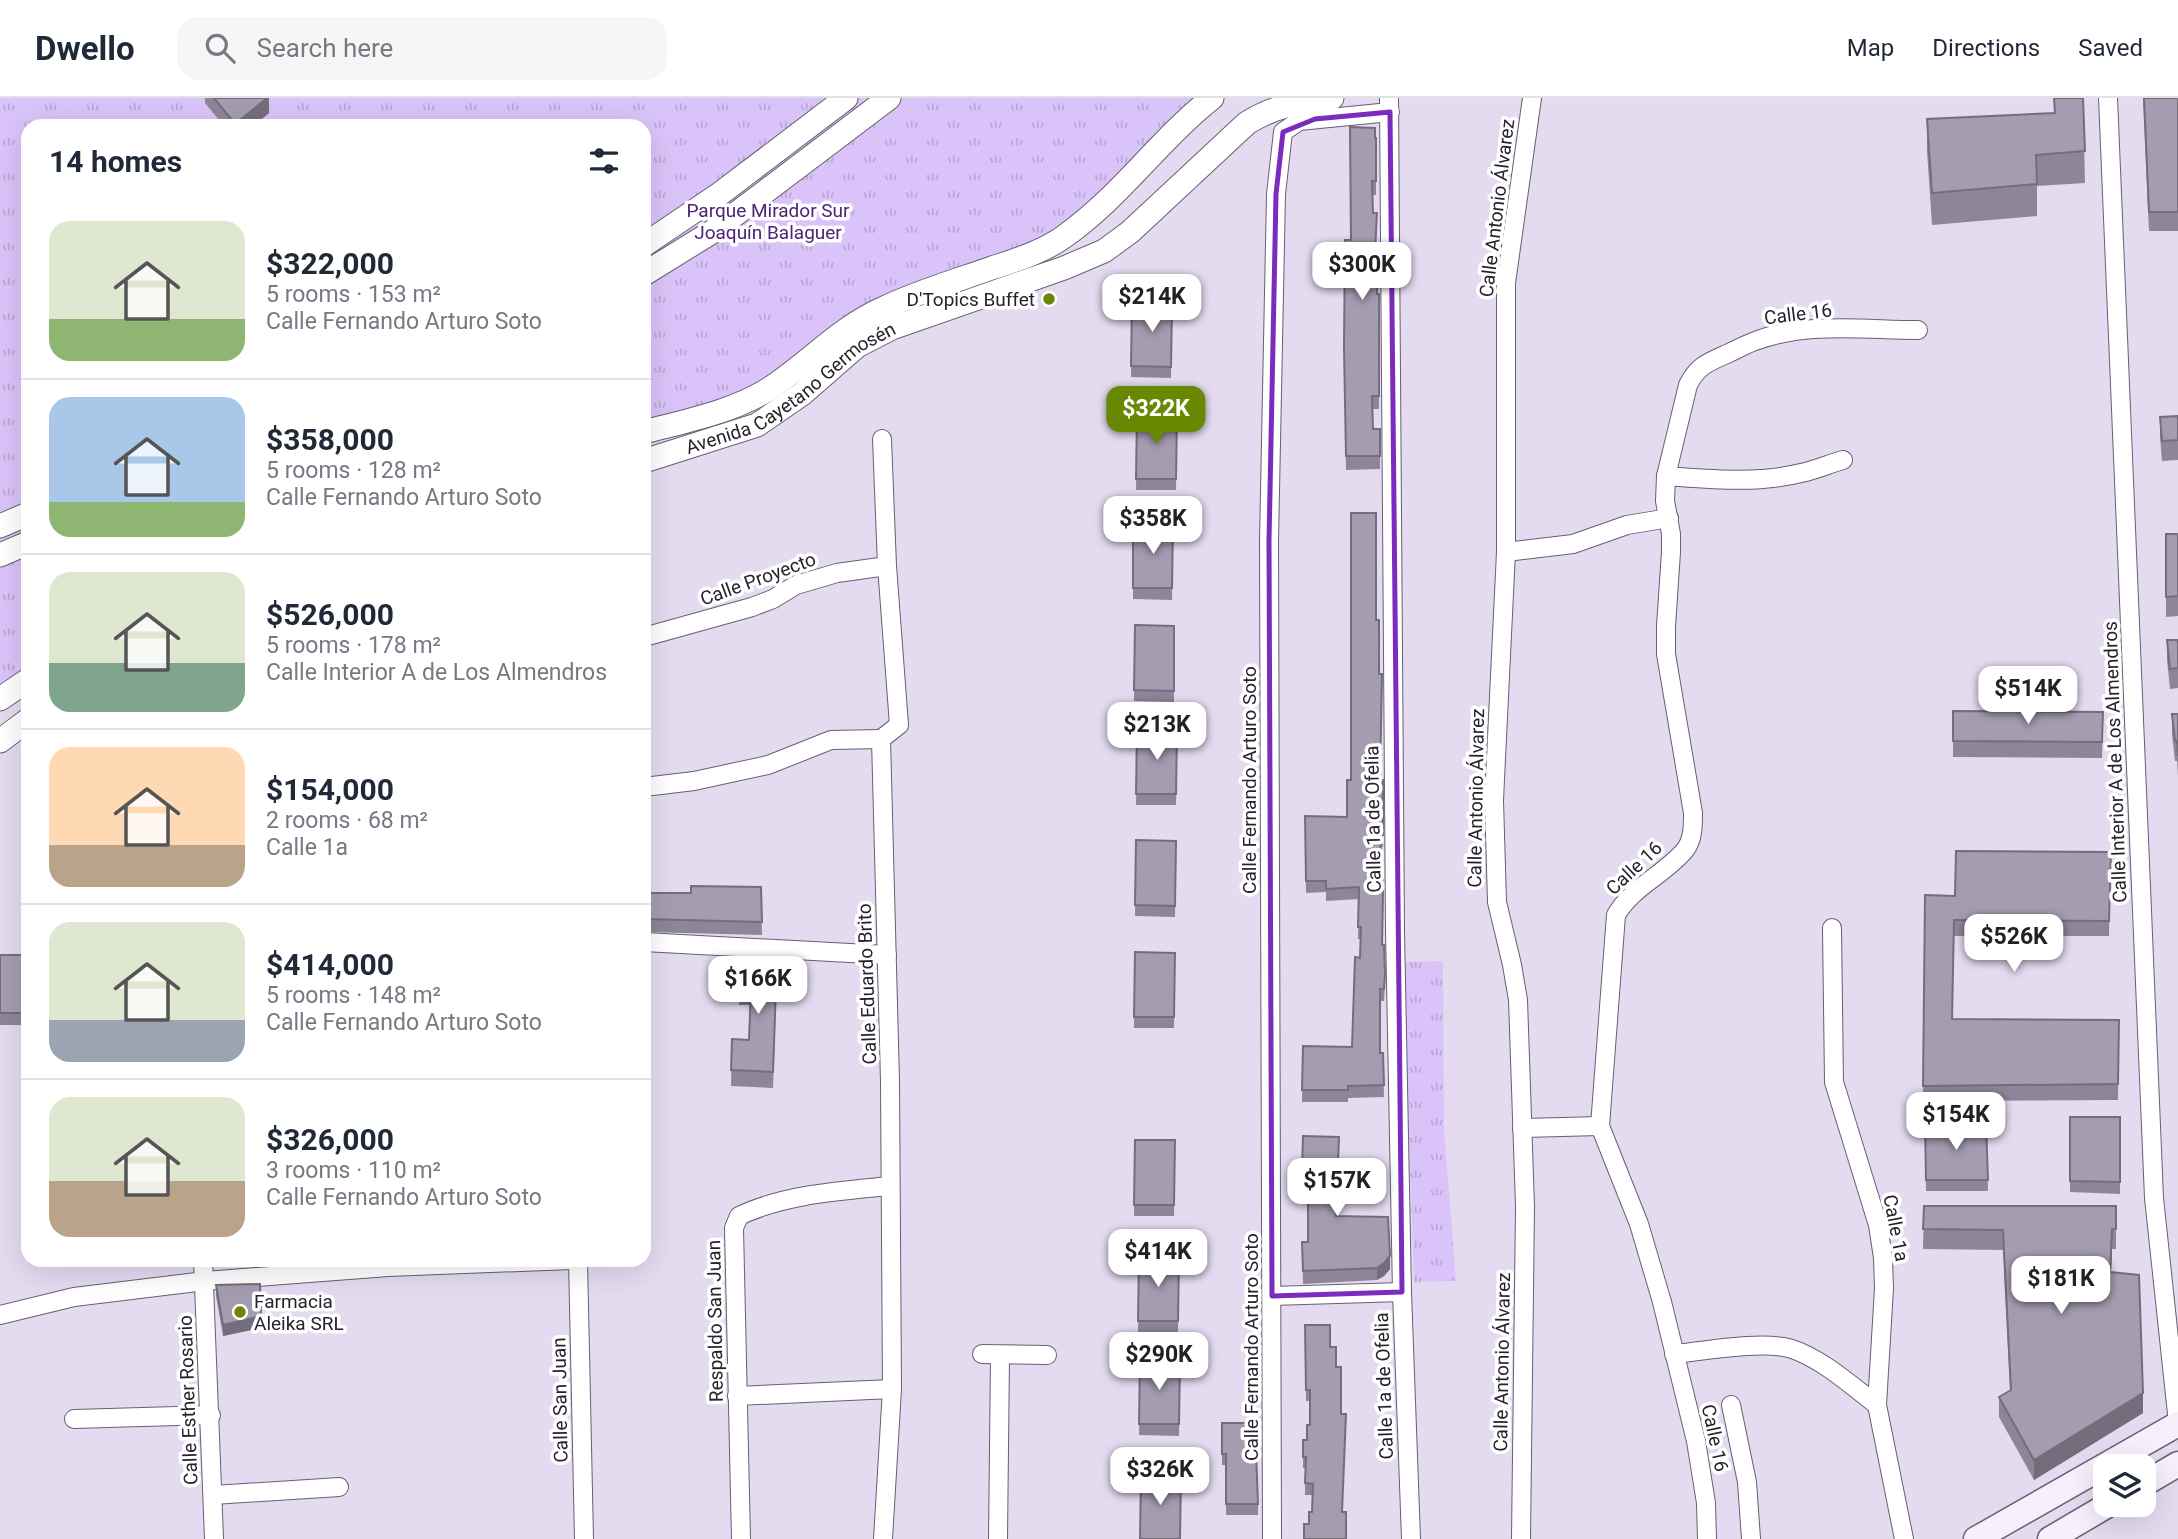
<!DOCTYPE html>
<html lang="en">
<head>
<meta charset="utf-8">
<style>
	:root { --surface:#fff; --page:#f6f6f7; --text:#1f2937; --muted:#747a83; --line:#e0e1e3; --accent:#698802 }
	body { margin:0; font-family:Roboto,sans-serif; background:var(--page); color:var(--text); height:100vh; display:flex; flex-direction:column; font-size:26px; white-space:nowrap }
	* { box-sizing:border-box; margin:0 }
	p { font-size:23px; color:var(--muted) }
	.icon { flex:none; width:38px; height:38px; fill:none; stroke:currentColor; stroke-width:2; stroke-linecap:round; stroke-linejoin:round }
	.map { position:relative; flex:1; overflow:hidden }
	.side { position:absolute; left:21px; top:21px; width:630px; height:1148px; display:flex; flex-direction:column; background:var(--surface); border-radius:21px; box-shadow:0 7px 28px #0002 }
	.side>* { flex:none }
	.fabs { position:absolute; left:2093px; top:1356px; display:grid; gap:14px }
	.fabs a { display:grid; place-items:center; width:63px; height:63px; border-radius:14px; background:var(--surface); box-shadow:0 7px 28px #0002; font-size:35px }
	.price { position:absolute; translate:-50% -60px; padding:0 16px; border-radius:14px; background:#fff; color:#222; font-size:23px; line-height:46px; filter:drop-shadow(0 2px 4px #0008) }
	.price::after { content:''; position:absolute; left:50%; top:42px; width:21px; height:16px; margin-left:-10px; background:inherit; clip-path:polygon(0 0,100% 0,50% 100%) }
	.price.active { background:var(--accent); color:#fff }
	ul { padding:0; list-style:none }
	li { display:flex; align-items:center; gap:21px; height:175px; padding:0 28px }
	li+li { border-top:2px solid var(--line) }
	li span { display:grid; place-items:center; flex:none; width:196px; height:140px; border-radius:21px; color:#555 }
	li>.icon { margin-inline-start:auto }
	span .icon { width:84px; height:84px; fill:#fffc; stroke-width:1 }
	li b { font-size:30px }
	h2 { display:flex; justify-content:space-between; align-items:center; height:84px; padding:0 28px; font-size:30px }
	header { display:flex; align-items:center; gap:42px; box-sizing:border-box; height:98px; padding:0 35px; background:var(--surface); border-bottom:2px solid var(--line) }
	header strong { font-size:33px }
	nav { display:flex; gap:38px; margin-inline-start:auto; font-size:24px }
	.search { width:490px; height:63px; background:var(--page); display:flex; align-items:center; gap:18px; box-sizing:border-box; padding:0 24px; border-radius:21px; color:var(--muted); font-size:26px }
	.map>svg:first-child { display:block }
	.park { fill:url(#park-tufts) }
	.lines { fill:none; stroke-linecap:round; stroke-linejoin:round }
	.minor-casing { stroke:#675f72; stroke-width:20 }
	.tertiary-casing { stroke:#675f72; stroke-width:25 }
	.secondary-casing { stroke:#675f72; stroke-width:27 }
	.minor { stroke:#fff; stroke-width:18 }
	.tertiary { stroke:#fff; stroke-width:23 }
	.secondary { stroke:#f5f0fb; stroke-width:24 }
	.wall { fill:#8e8698 }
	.shaded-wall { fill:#746d7c }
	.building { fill:#a59cb1; stroke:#746d7c; stroke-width:2 }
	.marked { fill:none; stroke:#7b2cbf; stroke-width:5; stroke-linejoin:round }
	.poi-dot { fill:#698802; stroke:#fff; stroke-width:2.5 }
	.labels { text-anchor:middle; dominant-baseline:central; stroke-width:7; stroke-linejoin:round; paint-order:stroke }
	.street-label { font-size:19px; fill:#26232b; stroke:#fff }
	.park-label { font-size:19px; fill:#4d2375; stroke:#fff }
	.poi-label { font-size:19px; fill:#26232b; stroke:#fff; text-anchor:end }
</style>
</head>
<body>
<header>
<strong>Dwello</strong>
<div class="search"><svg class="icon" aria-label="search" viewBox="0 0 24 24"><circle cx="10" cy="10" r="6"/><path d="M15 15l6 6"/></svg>Search here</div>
<nav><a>Map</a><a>Directions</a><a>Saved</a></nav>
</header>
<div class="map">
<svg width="2178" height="1441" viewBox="0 0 2178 1441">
	<defs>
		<pattern id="park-tufts" width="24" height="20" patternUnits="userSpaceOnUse" patternTransform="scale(1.75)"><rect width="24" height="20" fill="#dac3f8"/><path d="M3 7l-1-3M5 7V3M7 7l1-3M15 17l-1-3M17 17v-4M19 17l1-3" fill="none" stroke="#bba7d5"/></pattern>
	</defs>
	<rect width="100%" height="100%" fill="#e4dbf1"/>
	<!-- park -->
	<g class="park">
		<path d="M0 0H1197L1114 84 1049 138 787 267 742 296 644 325V28H28V572L0 590Z"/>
		<path d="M1443 863 1444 1031 1456 1183 1414 1184 1403 864Z"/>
	</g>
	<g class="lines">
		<defs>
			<g id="minor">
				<path d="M1389 0 1395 832 1402 1194 1411 1441"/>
				<path d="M2108 0 2154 1100 2178 1325"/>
				<path d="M1666 378C1710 381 1757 386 1801 375 1815 372 1829 366 1843 362"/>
				<path d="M1506 454 1573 446 1627 427 1669 420"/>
				<path d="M644 539 752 509 773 501 796 487 837 475 887 468"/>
				<path d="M881 641 890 983 892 1291 883 1441"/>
				<path d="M881 641 899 627 887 468 882 341"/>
				<path d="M644 689 694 683 768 667 831 642 881 641"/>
				<path d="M1832 830 1834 984 1878 1127 1883 1160 1884 1190 1877 1307 1904 1441"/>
				<path d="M644 844 887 857"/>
				<path d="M1522 1030 1600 1028"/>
				<path d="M203 1162 214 1441"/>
				<path d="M578 1162 584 1441"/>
				<path d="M1272 1198 1402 1194"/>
				<path d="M0 1217 74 1199 205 1183 388 1169 572 1162"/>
				<path d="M982 1256 1047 1257"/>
				<path d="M1674 1256C1704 1253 1764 1242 1792 1251 1822 1261 1852 1288 1877 1307"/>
				<path d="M737 1298 892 1291"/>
				<path d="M1731 1307 1747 1384 1751 1441"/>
				<path d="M74 1321 211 1317"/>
				<path d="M213 1397 339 1389"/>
				<path d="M741 1441 734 1130 739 1118C785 1096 840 1093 890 1088"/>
				<path d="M998 1441 1000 1258"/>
				<path d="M1272 1441 1269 443 1276 96 1283 34 1299 23 1390 14"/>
				<path d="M1521 1441 1525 1108 1518 902 1512 867 1497 804 1494 702 1506 454V185L1532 0"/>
				<path d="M1707 1441 1706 1405 1696 1343 1662 1204 1639 1126 1600 1028 1616 817C1632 789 1664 777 1685 752 1693 742 1693 728 1693 715L1666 556V528L1671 454V436L1665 403 1666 378 1688 287C1698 267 1709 264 1729 255 1738 251 1748 245 1758 242 1808 224 1866 232 1918 232"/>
			</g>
			<g id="tertiary">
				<path d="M644 147 721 95 846 0"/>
				<path d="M644 176 712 134 889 0"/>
				<path d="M644 334C686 323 732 314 769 291 808 266 839 230 882 211 917 194 955 183 992 170 1016 162 1043 154 1065 138 1120 99 1159 42 1212 0"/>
				<path id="s1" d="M644 363 757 327 802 296 857 248 892 230 1064 170 1104 153 1130 134 1247 25C1276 7 1298 5 1332 0"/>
				<path d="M0 428 28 416"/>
				<path d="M0 457 28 445"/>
				<path d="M0 601 28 582"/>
				<path d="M0 643 28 622"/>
			</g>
			<g id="secondary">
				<path d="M2144 1386 2178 1366"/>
				<path d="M1976 1441 2178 1326"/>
				<path d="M2050 1441 2108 1407"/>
			</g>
		</defs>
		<!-- minor casing -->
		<use href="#minor" class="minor-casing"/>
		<!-- tertiary casing -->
		<use href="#tertiary" class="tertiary-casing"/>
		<!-- secondary casing -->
		<use href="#secondary" class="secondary-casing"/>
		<!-- minor -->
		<use href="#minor" class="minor"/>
		<!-- tertiary -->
		<use href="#tertiary" class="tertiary"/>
		<!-- secondary -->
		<use href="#secondary" class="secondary"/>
	</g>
	<!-- wall -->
	<g class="wall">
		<path d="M205 0H269V15L253 28H224L205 5Z"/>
		<path d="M2054 0H2083L2085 85 2037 88V118L1932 127 1927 53V21L2054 15Z"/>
		<path d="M2143 0H2178V133H2149Z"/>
		<path d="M1375 40H1376V97H1373V115L1377 128 1375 169 1377 196H1379V311H1373V331H1380V371L1346 372 1344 263 1351 142Z"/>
		<path d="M1132 203 1172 204 1171 280 1131 279Z"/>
		<path d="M1137 316H1177L1176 392H1136Z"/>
		<path d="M2178 318V362L2162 363 2160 339V319Z"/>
		<path d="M1133 425 1173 426 1172 502 1133 501Z"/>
		<path d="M2166 436H2178V518L2166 519Z"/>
		<path d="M1376 522 1380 682H1383V749H1380L1382 847 1385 886 1384 903H1380V955H1383L1384 999 1348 1000V1004H1302L1303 948 1352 949 1360 860V841H1358L1359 801 1326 803V794L1306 795 1305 718 1347 719 1351 682Z"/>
		<path d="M1135 527 1174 528V604L1134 603Z"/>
		<path d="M2167 542H2178V590L2170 591 2167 562Z"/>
		<path d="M1953 613 2103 614 2102 660 1953 659Z"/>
		<path d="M2172 616H2178V678L2177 663H2175L2172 636Z"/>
		<path d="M1137 631H1177L1176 707H1136Z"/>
		<path d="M1136 742 1176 743 1175 819 1135 818Z"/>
		<path d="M2111 754 2109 838H1954L1952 921 2119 922 2118 1002 1923 1003 1925 797 1955 798Z"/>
		<path d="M761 789 762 837 644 834V795H691Z"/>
		<path d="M644 842 650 843V885H644Z"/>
		<path d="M1135 854 1175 855 1174 930H1134Z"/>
		<rect x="0" y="857" width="28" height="70"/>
		<path d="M777 877 773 990 731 988 732 941 749 942 750 907H739V891Z"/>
		<path d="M2070 1019H2120V1096L2070 1094Z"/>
		<path d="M1925 1026H1986L1988 1093H1926Z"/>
		<path d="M1303 1038 1337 1118 1390 1171 1384 1178 1377 1182 1303 1186 1302 1144H1308V1086H1302Z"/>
		<path d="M1135 1042H1175L1174 1118H1134Z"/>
		<path d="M1924 1108H2116V1151H2112L2111 1174 2143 1315 2034 1382 1999 1319V1299L2010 1293 2003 1152 1923 1151Z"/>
		<path d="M1139 1158 1179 1159 1178 1235 1138 1234Z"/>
		<path d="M216 1187 261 1230 223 1238 216 1198Z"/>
		<path d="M1305 1227 1330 1249 1336 1269 1341 1316 1309 1426 1312 1414 1313 1397H1305V1370H1303V1342H1307L1310 1327V1303H1306Z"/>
		<path d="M1140 1261 1180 1262 1179 1338 1139 1337Z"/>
		<path d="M1222 1325 1258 1406V1417H1226V1367H1222Z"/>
	</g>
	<!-- shaded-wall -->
	<g class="shaded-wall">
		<path d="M267 0H269V15L253 28H235V26Z"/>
		<path d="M2112 1131V1151L2110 1194V1174Z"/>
		<path d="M1390 1158V1171L1384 1178 1377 1182V1170Z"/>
		<path d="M261 1218V1230L223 1238V1227Z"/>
		<path d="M2143 1295V1315L2034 1382V1362Z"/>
	</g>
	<!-- building -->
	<g class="building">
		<path d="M214 0H267L235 26Z"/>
		<path d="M2054 0H2083L2085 53 2036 57 2037 86 1932 95 1927 21 2055 15Z"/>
		<path d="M2144 0H2178V114H2149Z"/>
		<path d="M1350 29 1375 30V40H1376V83H1372L1373 115H1377L1374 169H1377V196H1379V298H1372L1373 331H1380V358H1346L1344 249 1345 142H1351Z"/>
		<path d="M1132 203 1172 204 1171 269 1131 268Z"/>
		<path d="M1137 316H1177L1176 381H1136Z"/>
		<path d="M2178 318V342L2162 343 2160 319Z"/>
		<path d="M1351 415H1376V522H1379V576H1382L1380 682H1383V737H1380L1383 796 1382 847H1384L1385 875 1384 891H1380V955H1383L1384 987 1348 988V992H1302L1303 948 1352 949 1355 859 1360 860 1361 829H1358L1359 789 1326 791V783H1306L1305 718 1347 719V682H1351Z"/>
		<path d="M1133 425 1173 426 1172 490H1133Z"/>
		<path d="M2166 436H2178V498L2166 499Z"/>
		<path d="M1135 527 1174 528V593L1134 592Z"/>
		<path d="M2167 542H2178V570L2170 571Z"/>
		<path d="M1953 613 2103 614 2102 644 1953 643Z"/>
		<path d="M2172 616H2178V658L2177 643H2175Z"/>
		<path d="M1137 631H1177L1176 696H1136Z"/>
		<path d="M1136 742 1176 743 1175 808 1135 807Z"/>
		<path d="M1956 753 2111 754 2109 823 1954 822 1952 921 2119 922 2118 986 1923 988 1925 797 1955 798Z"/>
		<path d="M691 788 761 789 762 824 644 821V795H691Z"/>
		<path d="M644 842 650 843V872H644Z"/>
		<path d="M1135 854 1175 855 1174 919H1134Z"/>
		<rect x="0" y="857" width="28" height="58"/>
		<path d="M740 859 777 861 773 974 731 972 732 941 749 942 751 891H739Z"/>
		<path d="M2070 1019H2120V1084L2070 1083Z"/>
		<path d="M1925 1026H1986L1988 1082H1926Z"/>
		<path d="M1303 1038 1339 1039 1336 1118 1388 1119 1390 1158 1384 1165 1377 1170 1303 1173 1302 1144H1308V1073H1302Z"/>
		<path d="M1135 1042H1175L1174 1107H1134Z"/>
		<path d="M1924 1108H2116V1131H2112L2110 1174 2139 1177 2143 1295 2034 1362 1999 1299 2011 1292 2003 1132 1923 1131Z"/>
		<path d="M1139 1158 1179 1159 1178 1223H1138Z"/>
		<path d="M260 1186 261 1218 223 1227 216 1187Z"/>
		<path d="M1305 1227H1330V1249H1336V1269H1341V1316H1346L1342 1414H1346V1441H1304V1426H1309V1414H1312L1313 1386 1305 1385 1306 1359H1303V1342H1307V1327H1310V1292H1306Z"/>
		<path d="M1140 1261 1180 1262 1179 1326H1139Z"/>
		<path d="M1222 1325H1255L1258 1406H1226V1356H1222Z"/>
		<path d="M1141 1376 1181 1377 1180 1441H1140Z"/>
	</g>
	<!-- marked area -->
	<path class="marked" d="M1390 14 1402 1194 1272 1198 1269 443 1276 96 1283 34 1315 21Z"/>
	<!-- markers -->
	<g class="poi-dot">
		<circle cx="1049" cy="201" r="7"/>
		<circle cx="240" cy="1214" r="7"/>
	</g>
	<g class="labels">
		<!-- street labels -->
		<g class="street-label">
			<text transform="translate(1497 110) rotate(-83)">Calle Antonio Álvarez</text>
			<text transform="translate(1798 216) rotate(-7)">Calle 16</text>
			<text stroke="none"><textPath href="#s1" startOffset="166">Avenida Cayetano Germosén</textPath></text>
			<text transform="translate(758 481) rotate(-20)">Calle Proyecto</text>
			<text transform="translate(2115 664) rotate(-92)">Calle Interior A de Los Almendros</text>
			<text transform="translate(1249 682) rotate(-90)">Calle Fernando Arturo Soto</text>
			<text transform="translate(1476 700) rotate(-89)">Calle Antonio Álvarez</text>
			<text transform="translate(1373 721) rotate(-91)">Calle 1a de Ofelia</text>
			<text transform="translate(1634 770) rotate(-43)">Calle 16</text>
			<text transform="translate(867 886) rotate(-92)">Calle Eduardo Brito</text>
			<text transform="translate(1896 1130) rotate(79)">Calle 1a</text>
			<text transform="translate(715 1223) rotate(-91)">Respaldo San Juan</text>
			<text transform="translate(1251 1249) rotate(-90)">Calle Fernando Arturo Soto</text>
			<text transform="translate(1502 1264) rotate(-89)">Calle Antonio Álvarez</text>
			<text transform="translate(1384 1288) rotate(-92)">Calle 1a de Ofelia</text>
			<text transform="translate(188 1302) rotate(-92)">Calle Esther Rosario</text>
			<text transform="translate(560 1302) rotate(-91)">Calle San Juan</text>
			<text transform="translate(1715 1340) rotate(78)">Calle 16</text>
		</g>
		<!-- park labels -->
		<g class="park-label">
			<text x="768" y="112">Parque Mirador Sur<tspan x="768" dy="22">Joaquín Balaguer</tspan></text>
		</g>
		<!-- poi labels -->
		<g class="poi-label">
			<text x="1035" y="201">D'Topics Buffet</text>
			<text x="254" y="1203" text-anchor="start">Farmacia<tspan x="254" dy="22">Aleika SRL</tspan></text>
		</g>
	</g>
</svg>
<div class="fabs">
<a><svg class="icon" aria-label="layers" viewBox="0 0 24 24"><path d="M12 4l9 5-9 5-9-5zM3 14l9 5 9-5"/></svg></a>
</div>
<b class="price" style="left:1362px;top:204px">$300K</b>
<b class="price" style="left:1152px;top:236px">$214K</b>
<b class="price active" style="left:1156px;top:348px">$322K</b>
<b class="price" style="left:1153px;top:458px">$358K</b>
<b class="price" style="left:2028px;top:628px">$514K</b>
<b class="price" style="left:1157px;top:664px">$213K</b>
<b class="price" style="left:2014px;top:876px">$526K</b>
<b class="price" style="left:758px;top:918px">$166K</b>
<b class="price" style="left:1956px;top:1054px">$154K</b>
<b class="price" style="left:1337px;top:1120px">$157K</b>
<b class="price" style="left:1158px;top:1191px">$414K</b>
<b class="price" style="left:2061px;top:1218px">$181K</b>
<b class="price" style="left:1159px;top:1294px">$290K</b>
<b class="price" style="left:1160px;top:1409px">$326K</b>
<section class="side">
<h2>14 homes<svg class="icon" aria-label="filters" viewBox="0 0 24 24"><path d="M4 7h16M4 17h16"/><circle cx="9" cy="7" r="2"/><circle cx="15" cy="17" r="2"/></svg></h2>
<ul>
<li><span style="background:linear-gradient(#dfe7d0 70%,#8fb573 0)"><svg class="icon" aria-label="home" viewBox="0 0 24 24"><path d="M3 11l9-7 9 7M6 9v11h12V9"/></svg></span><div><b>$322,000</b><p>5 rooms · 153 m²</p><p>Calle Fernando Arturo Soto</p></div></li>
<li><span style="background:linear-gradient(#a9c7e8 75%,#8fb573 0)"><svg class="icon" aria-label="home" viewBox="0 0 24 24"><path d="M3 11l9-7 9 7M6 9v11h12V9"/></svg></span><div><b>$358,000</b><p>5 rooms · 128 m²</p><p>Calle Fernando Arturo Soto</p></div></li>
<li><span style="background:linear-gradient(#dfe7d0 65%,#7fa58c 0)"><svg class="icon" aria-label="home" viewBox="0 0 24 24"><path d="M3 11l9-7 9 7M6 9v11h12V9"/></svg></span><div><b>$526,000</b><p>5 rooms · 178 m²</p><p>Calle Interior A de Los Almendros</p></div></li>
<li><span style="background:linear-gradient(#ffd9b3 70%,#b9a48a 0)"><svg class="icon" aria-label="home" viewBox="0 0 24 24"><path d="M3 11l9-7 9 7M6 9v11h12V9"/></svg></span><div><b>$154,000</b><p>2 rooms · 68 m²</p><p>Calle 1a</p></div></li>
<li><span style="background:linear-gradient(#dfe7d0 70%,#9aa5b1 0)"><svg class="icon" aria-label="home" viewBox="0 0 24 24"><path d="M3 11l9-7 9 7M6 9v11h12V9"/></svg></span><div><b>$414,000</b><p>5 rooms · 148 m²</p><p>Calle Fernando Arturo Soto</p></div></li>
<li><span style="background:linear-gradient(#dfe7d0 60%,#b9a48a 0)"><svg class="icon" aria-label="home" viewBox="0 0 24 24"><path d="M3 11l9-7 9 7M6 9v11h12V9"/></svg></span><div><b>$326,000</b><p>3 rooms · 110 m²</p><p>Calle Fernando Arturo Soto</p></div></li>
</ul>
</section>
</div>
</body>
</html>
